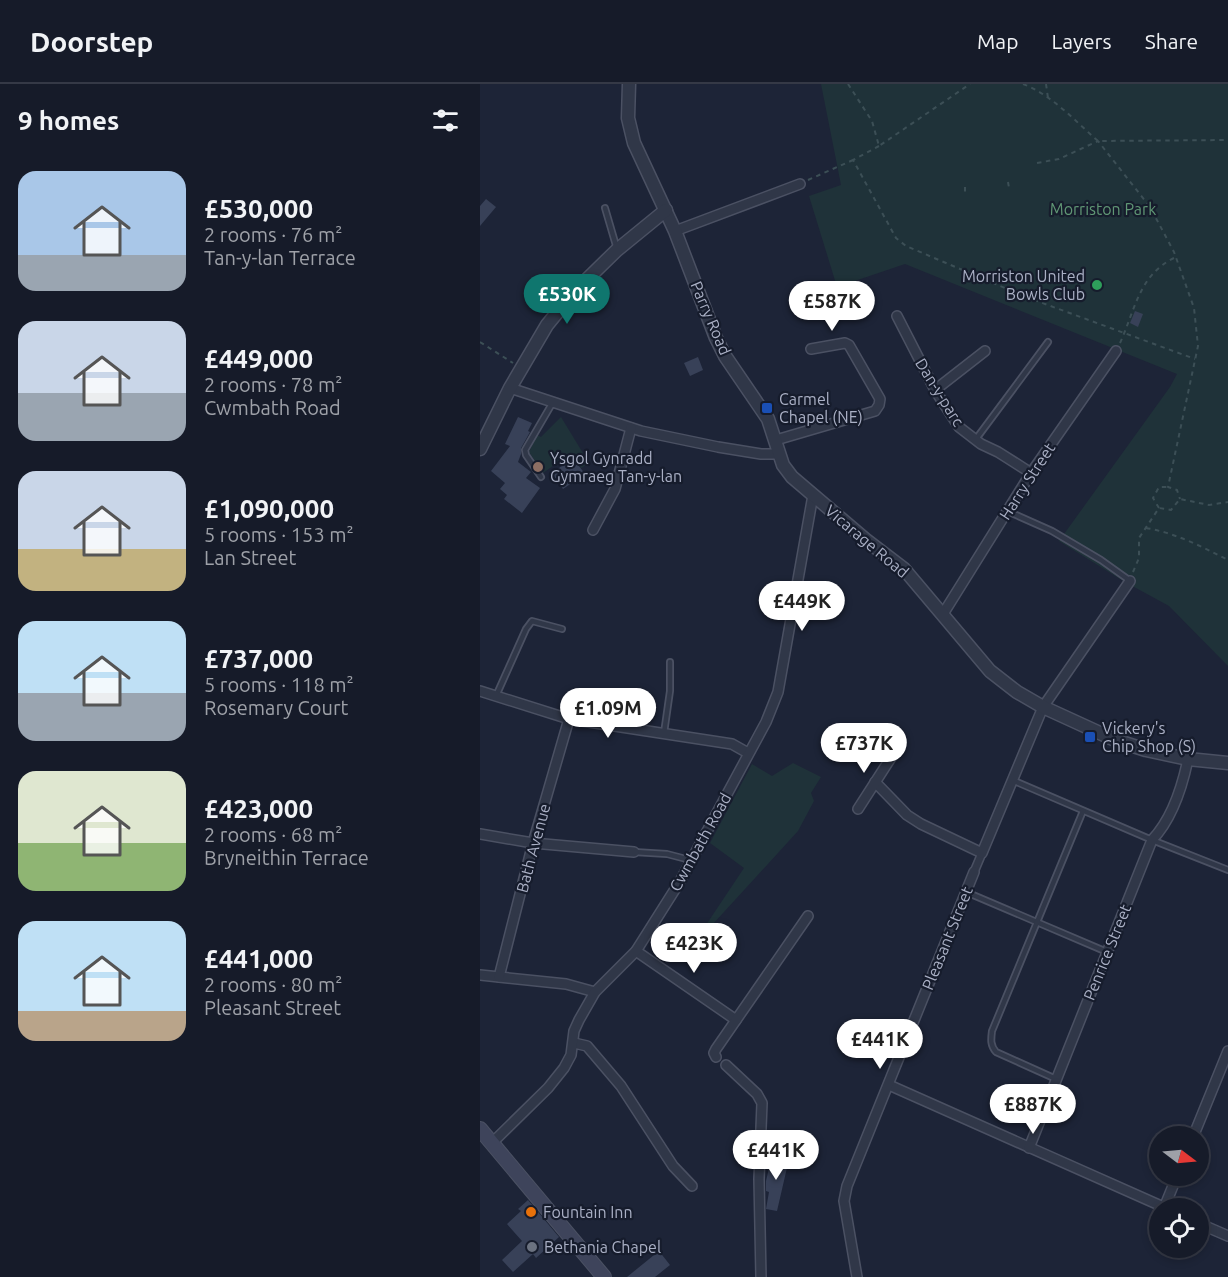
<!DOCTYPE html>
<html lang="en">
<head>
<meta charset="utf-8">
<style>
	:root { --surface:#161b29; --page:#1f2431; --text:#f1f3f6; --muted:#9ea1a8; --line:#353946; --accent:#0f766e }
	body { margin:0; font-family:Ubuntu,sans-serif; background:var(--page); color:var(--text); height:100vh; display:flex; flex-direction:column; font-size:22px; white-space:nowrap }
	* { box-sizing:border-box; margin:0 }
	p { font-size:20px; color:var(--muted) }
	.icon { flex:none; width:33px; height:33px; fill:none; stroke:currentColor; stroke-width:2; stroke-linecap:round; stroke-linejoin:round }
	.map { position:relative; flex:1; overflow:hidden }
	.sheet { display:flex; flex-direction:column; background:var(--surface); width:480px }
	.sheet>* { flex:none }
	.needle { width:39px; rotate:106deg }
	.buttons { position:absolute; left:669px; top:1042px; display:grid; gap:12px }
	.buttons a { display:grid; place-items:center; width:60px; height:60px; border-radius:50%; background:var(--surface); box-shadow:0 3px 9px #0003,0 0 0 2px var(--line); font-size:30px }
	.price { position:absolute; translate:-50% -51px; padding:0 14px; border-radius:21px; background:#fff; color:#222; font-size:20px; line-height:39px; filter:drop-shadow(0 2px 3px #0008) }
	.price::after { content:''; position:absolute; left:50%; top:36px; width:18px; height:14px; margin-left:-9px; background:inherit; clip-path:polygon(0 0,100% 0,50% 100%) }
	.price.active { background:var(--accent); color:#fff }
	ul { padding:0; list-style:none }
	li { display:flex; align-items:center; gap:18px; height:150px; padding:0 18px }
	li span { display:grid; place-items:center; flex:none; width:168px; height:120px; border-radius:18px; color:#555 }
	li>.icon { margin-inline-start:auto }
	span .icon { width:72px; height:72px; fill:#fffc; stroke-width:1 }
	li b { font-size:26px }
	h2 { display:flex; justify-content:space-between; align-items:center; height:72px; padding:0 18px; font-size:26px }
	header { display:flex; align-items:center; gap:36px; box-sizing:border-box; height:84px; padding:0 30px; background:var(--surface); border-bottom:2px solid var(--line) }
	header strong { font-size:28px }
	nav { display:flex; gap:33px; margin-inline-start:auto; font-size:21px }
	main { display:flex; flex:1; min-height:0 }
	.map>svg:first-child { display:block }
	.green { fill:#1f3239 }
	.building { fill:#384158 }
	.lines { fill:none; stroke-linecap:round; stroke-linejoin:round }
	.service-casing { stroke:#4b5163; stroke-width:8 }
	.pedestrian-casing { stroke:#4b5163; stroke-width:10 }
	.minor-casing { stroke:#4b5163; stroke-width:12 }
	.tertiary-casing { stroke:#4b5163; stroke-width:15 }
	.secondary-casing { stroke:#4b5163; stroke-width:16 }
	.path { stroke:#3c4f56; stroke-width:2; stroke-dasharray:4.5 4.5; stroke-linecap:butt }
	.service { stroke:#303748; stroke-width:4.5 }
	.pedestrian { stroke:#303748; stroke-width:7 }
	.minor { stroke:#303748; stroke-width:9 }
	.tertiary { stroke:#303748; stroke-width:12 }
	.secondary { stroke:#3e445b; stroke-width:14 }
	.leisure-dot { fill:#2e9e5b; stroke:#161c2c; stroke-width:2 }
	.transit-dot { fill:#1a4fb4; stroke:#161c2c; stroke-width:2 }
	.education-dot { fill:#8d6e63; stroke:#161c2c; stroke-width:2 }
	.food-dot { fill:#e8710a; stroke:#161c2c; stroke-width:2 }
	.worship-dot { fill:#6b7280; stroke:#161c2c; stroke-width:2 }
	.labels { text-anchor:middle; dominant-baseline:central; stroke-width:4.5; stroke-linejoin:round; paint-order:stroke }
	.park-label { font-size:16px; fill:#609775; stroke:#161c2c }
	.poi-label { font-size:16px; fill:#aab0c5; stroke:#161c2c; text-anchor:start }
	.street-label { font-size:16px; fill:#aab0c5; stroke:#161c2c }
</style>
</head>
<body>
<header>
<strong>Doorstep</strong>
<nav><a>Map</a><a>Layers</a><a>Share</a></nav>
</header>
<main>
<section class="sheet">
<h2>9 homes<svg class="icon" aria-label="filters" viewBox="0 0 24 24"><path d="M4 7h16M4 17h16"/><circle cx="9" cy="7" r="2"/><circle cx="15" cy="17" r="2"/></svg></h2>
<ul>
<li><span style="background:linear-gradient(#a9c7e8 70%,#9aa5b1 0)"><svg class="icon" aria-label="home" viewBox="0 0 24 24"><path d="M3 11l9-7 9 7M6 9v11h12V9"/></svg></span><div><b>£530,000</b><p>2 rooms · 76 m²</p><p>Tan-y-lan Terrace</p></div></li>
<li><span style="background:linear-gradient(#c9d6e8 60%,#9aa5b1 0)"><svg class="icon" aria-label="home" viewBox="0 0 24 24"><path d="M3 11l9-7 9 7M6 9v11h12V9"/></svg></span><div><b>£449,000</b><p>2 rooms · 78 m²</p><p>Cwmbath Road</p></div></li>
<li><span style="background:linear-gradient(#c9d6e8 65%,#c2b280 0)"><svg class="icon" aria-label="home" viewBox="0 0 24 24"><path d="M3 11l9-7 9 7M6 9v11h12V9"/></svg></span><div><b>£1,090,000</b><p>5 rooms · 153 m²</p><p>Lan Street</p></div></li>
<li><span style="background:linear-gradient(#bfe0f5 60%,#9aa5b1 0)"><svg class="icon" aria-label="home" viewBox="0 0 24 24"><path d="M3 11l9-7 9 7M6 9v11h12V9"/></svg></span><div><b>£737,000</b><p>5 rooms · 118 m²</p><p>Rosemary Court</p></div></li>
<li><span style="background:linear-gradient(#dfe7d0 60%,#8fb573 0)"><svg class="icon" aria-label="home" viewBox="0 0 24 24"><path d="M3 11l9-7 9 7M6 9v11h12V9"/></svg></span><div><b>£423,000</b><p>2 rooms · 68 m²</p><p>Bryneithin Terrace</p></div></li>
<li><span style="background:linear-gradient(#bfe0f5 75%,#b9a48a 0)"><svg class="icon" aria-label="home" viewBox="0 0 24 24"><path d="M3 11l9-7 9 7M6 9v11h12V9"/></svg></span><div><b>£441,000</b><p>2 rooms · 80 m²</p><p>Pleasant Street</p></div></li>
</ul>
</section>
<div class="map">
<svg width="748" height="1193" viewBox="0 0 748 1193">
	<rect width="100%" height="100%" fill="#1d2437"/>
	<!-- green -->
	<g class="green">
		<path d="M341 0H748V582L689 522 645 498 579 457 690 303 697 290 425 180 357 203 329 112 361 101Z"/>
		<path d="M81 333 109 379 101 384 91 369 63 389 49 368 57 351 61 353Z"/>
		<path d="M313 679 341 693 331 709 334 717 318 747 233 840 220 850 264 784 230 759 272 680 292 692Z"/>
	</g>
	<!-- building -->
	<g class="building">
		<path d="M6 115 16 123 0 142V122Z"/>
		<path d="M655 227 663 230 658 243 650 239Z"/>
		<path d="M218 273 223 286 210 292 204 279Z"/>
		<path d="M38 333 52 339 48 347 50 348 41 364V370L38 378 51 388 46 394 60 404 42 429 24 415 27 411 20 405 25 399 11 387 30 362 25 360Z"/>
		<path d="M93 374 105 390 83 405 72 389Z"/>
		<path d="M292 1071 309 1075 297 1127 286 1125 289 1108 286 1107V1097Z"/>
		<path d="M48 1116 79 1153 56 1174 53 1170 33 1188 22 1176 42 1157 27 1140 41 1127 38 1125Z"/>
		<path d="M179 1167 190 1181 175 1193H147Z"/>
	</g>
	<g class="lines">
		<defs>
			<g id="service">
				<path d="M125 124 137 165"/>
				<path d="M496 355 568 258"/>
				<path d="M61 393 46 371 45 366 73 318"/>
				<path d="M527 427 572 447 621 476 649 496"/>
				<path d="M16 612 46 545 52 537 82 545"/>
				<path d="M184 649 190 607V578"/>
				<path d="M532 696 672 756 748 786"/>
				<path d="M154 768 187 770 210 776"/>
				<path d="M486 808 627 868"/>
				<path d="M576 995 516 968C510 961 511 955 512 947L603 727"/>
			</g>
			<path id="pedestrian" d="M494 788 502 769"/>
			<g id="minor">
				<path d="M195 147 320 100"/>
				<path d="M417 232 455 306 479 343 501 360 518 368 551 389"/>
				<path d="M30 304 161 347 238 363 281 370H299"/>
				<path d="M455 306 505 267"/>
				<path d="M296 356 395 327 399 321 400 315 369 261 365 259 331 265"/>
				<path d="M113 446 135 405 151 344"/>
				<path d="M463 530 551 389 636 267"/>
				<path d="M0 607 89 635 252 660 268 669"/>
				<path d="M395 698 427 731 441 740 502 769 563 623 650 497"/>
				<path d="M378 725 414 669"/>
				<path d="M0 750 53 759 154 768"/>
				<path d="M156 867 256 936"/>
				<path d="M0 891 86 900 115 908"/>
				<path d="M19 893 53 759 89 635"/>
				<path d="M94 959 107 962 141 1002 193 1082 212 1102"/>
				<path d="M236 973 234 969 236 965 328 832"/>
				<path d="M246 981 277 1010 282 1019 279 1095 281 1193"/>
				<path d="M409 1001 688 1125"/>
				<path d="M713 1053 748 967"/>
				<path d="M13 1058 68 1004 84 984 91 971 94 947 99 936 115 908 156 867 199 799 286 638 298 608 333 411"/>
				<path d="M549 1064 672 756C692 735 702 704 708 675"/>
				<path d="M684 1124 697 1092"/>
				<path d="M718 1139 748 1152"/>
				<path d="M377 1193 364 1117 367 1102 494 788"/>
			</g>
			<g id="tertiary">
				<path d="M149 0 148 34 154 59 195 147 236 254 245 272 288 335 303 381 312 393 386 456 424 485 510 587 537 608 563 623 635 656 666 666 708 675 748 679"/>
				<path d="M0 365 30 304 67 241 94 208 137 166 186 126"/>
			</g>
			<path id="secondary" d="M0 1045 124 1193"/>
		</defs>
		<!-- service casing -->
		<use href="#service" class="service-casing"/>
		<!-- pedestrian casing -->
		<use href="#pedestrian" class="pedestrian-casing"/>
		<!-- minor casing -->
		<use href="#minor" class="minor-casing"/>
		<!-- tertiary casing -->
		<use href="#tertiary" class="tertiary-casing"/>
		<!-- secondary casing -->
		<use href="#secondary" class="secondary-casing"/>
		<!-- path -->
		<g class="path">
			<path d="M368 0 392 37 399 62 490 0"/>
			<path d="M543 0C572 11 595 37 618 57L748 56"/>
			<path d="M566 0 568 14"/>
			<path d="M399 62 373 76 416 154 426 162 546 213 715 275"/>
			<path d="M557 79 579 75 618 57 670 123 694 168 714 224 718 262 688 403 697 406 700 415"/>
			<path d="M328 96 373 76"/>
			<path d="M528 98 529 104"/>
			<path d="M485 103V108"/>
			<path d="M0 258 33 279"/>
			<path d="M640 259C655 226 659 191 694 174"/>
			<path d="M679 424 673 414 679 403H688"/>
			<path d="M666 444C695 449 721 462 748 476"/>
			<path d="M653 488 659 474V454L679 424 691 426 700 415 729 421 748 418"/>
		</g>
		<!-- service -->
		<use href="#service" class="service"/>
		<!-- pedestrian -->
		<use href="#pedestrian" class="pedestrian"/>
		<!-- minor -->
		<use href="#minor" class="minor"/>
		<!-- tertiary -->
		<use href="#tertiary" class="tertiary"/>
		<!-- secondary -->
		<use href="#secondary" class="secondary"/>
	</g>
	<!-- markers -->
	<circle class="leisure-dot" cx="617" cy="201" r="6"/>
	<g class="transit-dot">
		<rect x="281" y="318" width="12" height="12" rx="3"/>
		<rect x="604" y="647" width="12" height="12" rx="3"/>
	</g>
	<circle class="education-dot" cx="58" cy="383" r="6"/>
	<circle class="food-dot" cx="51" cy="1128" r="6"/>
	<circle class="worship-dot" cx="52" cy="1163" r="6"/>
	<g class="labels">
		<!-- park labels -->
		<g class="park-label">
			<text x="623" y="125">Morriston Park</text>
		</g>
		<!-- poi labels -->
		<g class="poi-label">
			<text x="605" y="192" text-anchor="end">Morriston United<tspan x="605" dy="18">Bowls Club</tspan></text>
			<text x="299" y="315">Carmel<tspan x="299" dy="18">Chapel (NE)</tspan></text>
			<text x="70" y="374">Ysgol Gynradd<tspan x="70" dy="18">Gymraeg Tan-y-lan</tspan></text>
			<text x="622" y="644">Vickery's<tspan x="622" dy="18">Chip Shop (S)</tspan></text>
			<text x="63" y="1128">Fountain Inn</text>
			<text x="64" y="1163">Bethania Chapel</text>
		</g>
		<!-- street labels -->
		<g class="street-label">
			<text transform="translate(231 234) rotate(67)">Parry Road</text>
			<text transform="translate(460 308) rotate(58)">Dan-y-parc</text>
			<text transform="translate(547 397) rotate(-57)">Harry Street</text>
			<text transform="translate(387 457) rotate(40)">Vicarage Road</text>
			<text transform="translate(220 758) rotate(-61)">Cwmbath Road</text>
			<text transform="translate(53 764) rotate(-75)">Bath Avenue</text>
			<text transform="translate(467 854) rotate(-68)">Pleasant Street</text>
			<text transform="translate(627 868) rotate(-68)">Penrice Street</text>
		</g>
	</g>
</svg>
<div class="buttons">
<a><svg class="needle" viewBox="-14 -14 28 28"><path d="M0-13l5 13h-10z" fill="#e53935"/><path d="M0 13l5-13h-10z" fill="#9ea1a8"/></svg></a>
<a><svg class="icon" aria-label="locate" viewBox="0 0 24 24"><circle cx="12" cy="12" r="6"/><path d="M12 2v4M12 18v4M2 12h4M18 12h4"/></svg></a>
</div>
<b class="price active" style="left:87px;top:241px">£530K</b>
<b class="price" style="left:352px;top:248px">£587K</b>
<b class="price" style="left:322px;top:548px">£449K</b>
<b class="price" style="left:128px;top:655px">£1.09M</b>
<b class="price" style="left:384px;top:690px">£737K</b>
<b class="price" style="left:214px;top:890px">£423K</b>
<b class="price" style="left:400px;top:986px">£441K</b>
<b class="price" style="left:553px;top:1051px">£887K</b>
<b class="price" style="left:296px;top:1097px">£441K</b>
</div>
</main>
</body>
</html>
